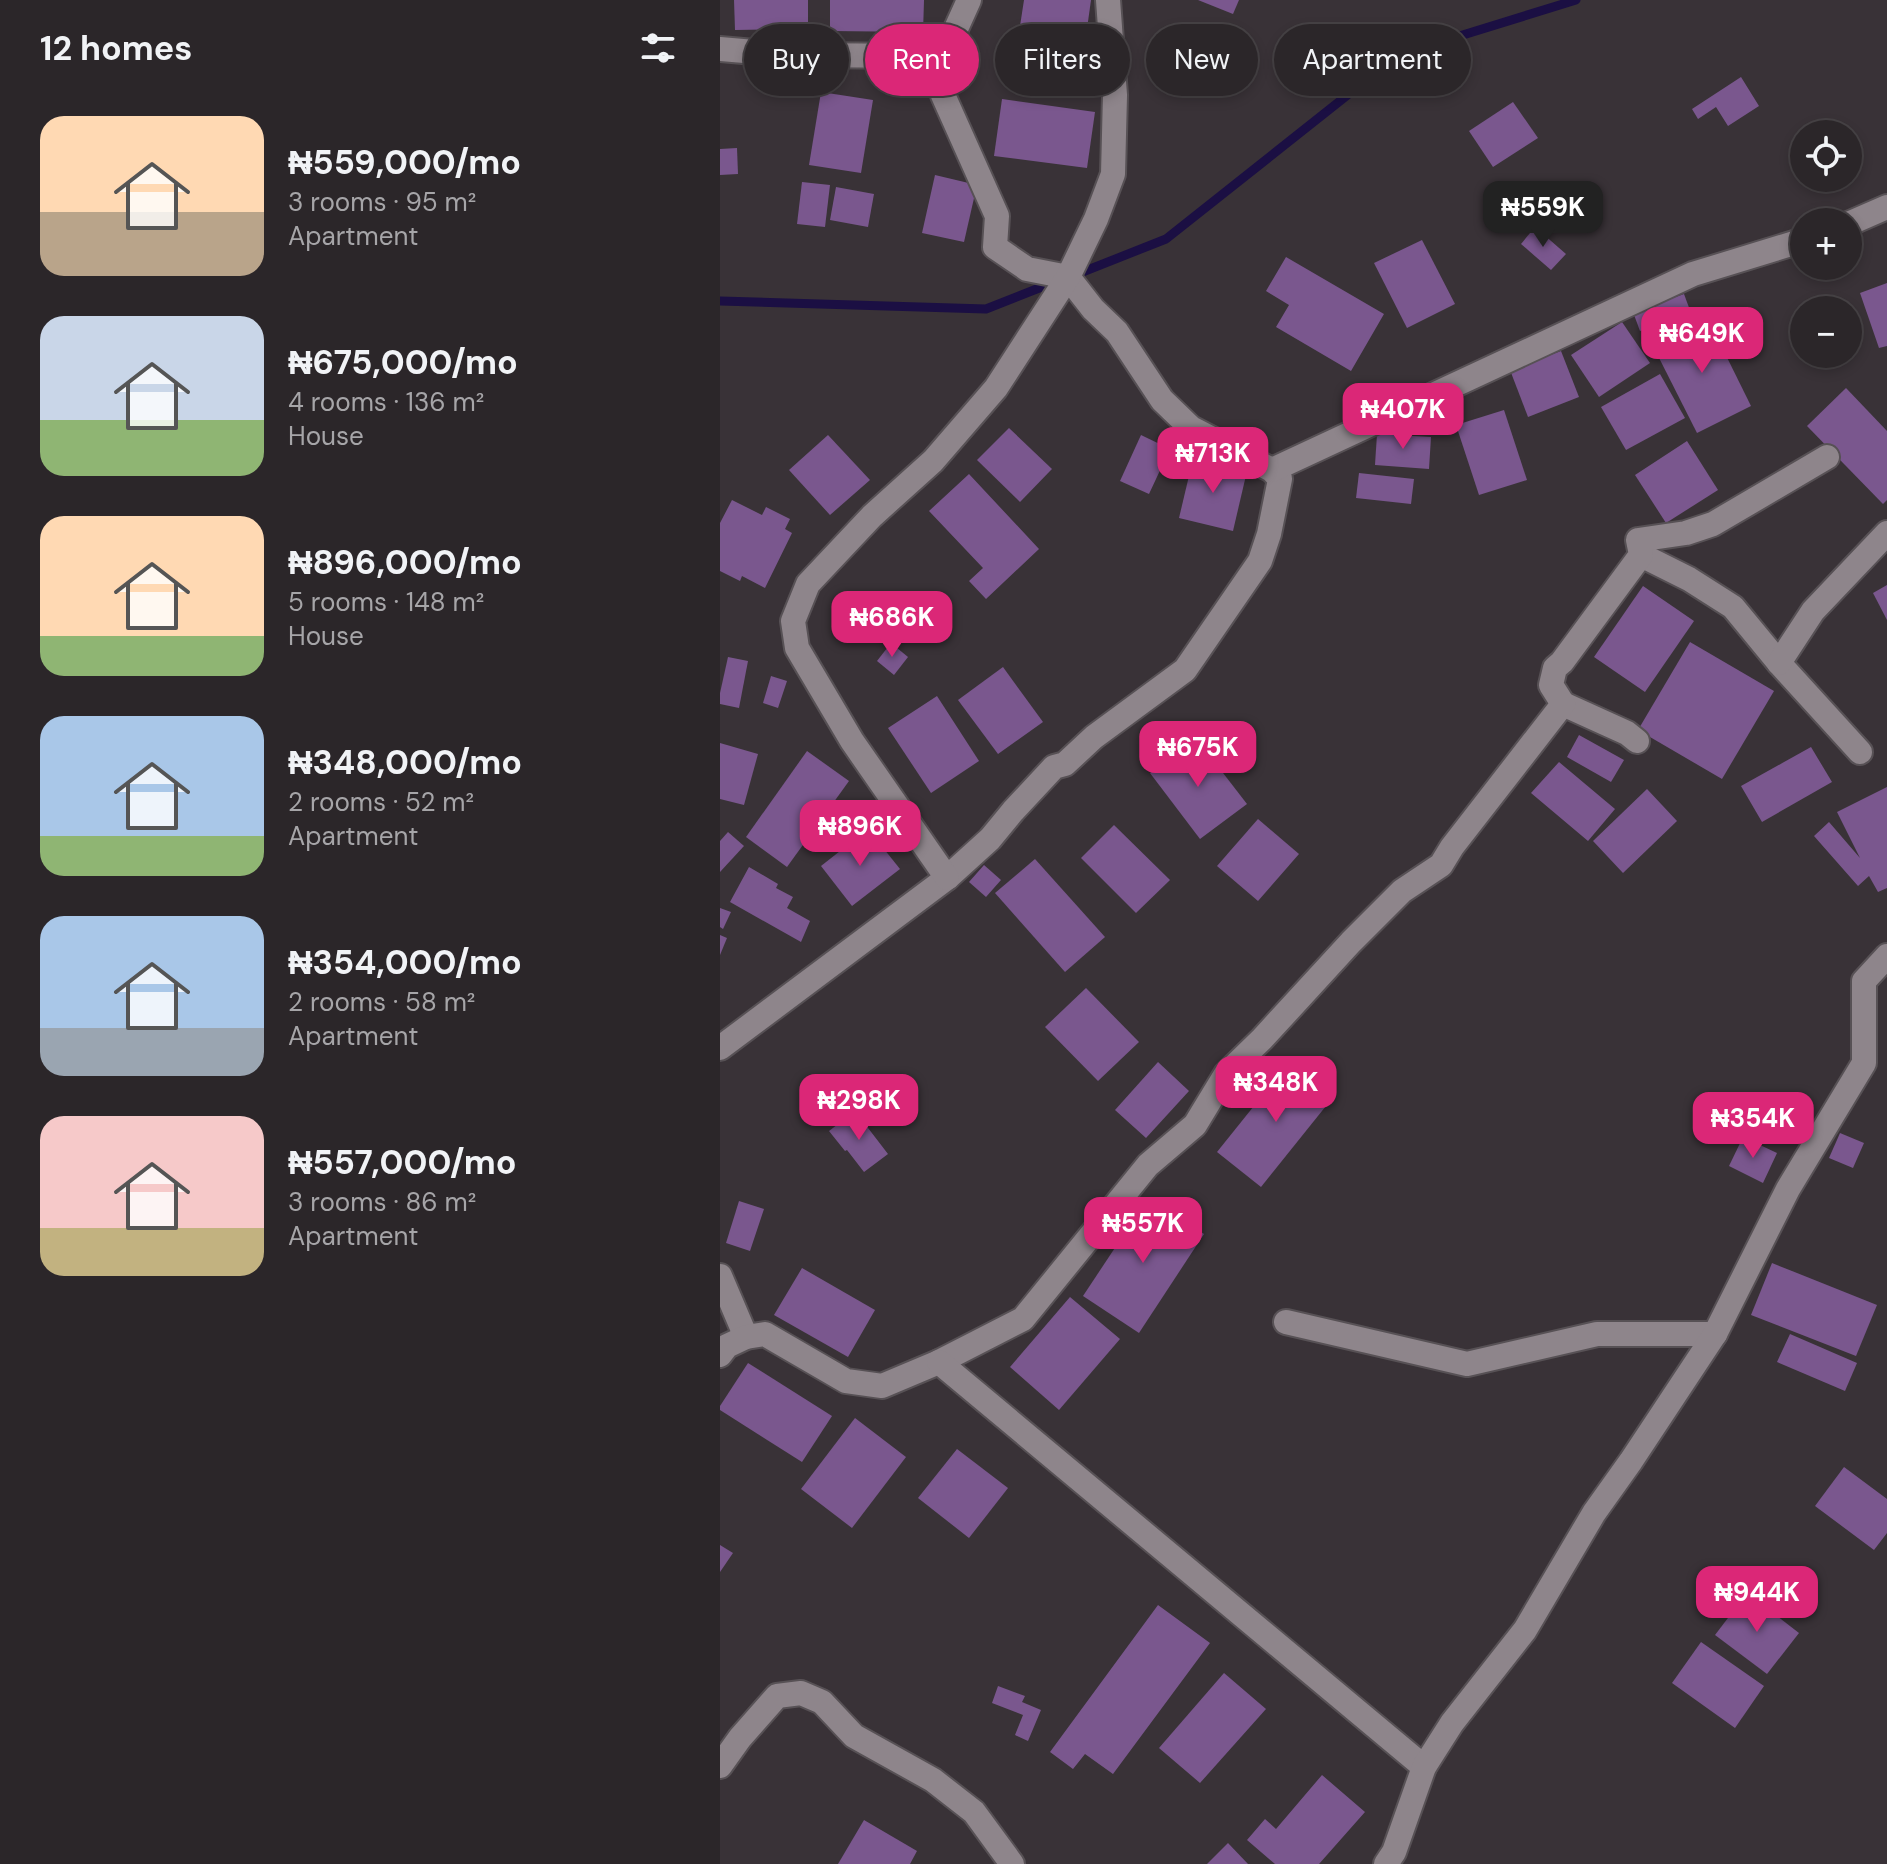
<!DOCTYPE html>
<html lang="en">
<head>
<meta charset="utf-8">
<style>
	:root { --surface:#2b2629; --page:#373235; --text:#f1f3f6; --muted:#a6a5a8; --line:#474346; --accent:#db2777 }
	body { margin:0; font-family:"DM Sans",sans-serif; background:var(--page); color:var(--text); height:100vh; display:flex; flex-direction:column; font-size:30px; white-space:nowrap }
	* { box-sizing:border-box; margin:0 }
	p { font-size:26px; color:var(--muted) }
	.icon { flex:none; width:44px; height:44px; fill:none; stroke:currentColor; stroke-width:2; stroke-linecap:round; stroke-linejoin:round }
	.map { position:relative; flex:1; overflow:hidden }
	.drawer { display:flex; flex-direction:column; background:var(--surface); width:720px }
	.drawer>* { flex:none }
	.top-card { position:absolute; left:24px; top:24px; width:760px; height:72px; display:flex; gap:16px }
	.tools { position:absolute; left:1070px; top:120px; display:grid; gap:16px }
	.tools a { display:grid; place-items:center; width:72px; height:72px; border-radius:50%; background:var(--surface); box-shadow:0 4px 12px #0003,0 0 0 2px var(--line); font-size:40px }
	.price { position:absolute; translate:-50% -68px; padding:0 18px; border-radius:16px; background:var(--accent); color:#fff; font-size:26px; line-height:52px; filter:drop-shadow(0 2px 4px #0008) }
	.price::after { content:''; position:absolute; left:50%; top:48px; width:24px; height:18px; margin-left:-12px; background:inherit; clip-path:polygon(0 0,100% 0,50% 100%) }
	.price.current { background:#222; color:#fff }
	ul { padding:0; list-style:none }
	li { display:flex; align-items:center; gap:24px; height:200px; padding:0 40px }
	li span { display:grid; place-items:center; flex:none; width:224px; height:160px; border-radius:24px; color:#555 }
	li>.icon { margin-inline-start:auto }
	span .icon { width:96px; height:96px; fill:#fffc; stroke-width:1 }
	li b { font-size:34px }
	h2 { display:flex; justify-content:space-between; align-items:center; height:96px; padding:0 40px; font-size:34px }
	.chip { padding:0 28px; border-radius:36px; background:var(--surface); box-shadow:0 4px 12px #0003,0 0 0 2px var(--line); font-size:28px; line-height:72px }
	.chip.current { background:var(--accent); color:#fff }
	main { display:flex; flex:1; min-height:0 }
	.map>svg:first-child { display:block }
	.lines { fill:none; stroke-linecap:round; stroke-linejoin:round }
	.stream { stroke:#1b0f43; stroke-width:9 }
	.building { fill:#7a578e }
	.street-casing { stroke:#575155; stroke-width:28 }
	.street { stroke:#8e858b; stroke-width:24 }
</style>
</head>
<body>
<main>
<section class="drawer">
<h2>12 homes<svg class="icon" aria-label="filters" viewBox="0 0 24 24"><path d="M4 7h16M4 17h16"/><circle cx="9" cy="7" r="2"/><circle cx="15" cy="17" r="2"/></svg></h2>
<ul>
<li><span style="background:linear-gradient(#ffd9b3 60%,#b9a48a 0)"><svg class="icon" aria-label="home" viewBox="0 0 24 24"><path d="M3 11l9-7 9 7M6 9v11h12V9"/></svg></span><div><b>₦559,000/mo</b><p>3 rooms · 95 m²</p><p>Apartment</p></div></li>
<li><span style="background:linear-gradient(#c9d6e8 65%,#8fb573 0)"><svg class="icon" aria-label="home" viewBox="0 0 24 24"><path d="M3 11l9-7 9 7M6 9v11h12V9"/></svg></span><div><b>₦675,000/mo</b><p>4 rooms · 136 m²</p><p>House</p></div></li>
<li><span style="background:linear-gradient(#ffd9b3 75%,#8fb573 0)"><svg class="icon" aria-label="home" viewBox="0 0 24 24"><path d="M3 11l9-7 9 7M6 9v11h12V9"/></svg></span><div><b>₦896,000/mo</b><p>5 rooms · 148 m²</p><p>House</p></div></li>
<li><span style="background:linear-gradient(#a9c7e8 75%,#8fb573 0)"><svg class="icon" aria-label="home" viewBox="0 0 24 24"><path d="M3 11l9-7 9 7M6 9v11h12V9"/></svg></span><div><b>₦348,000/mo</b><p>2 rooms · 52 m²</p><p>Apartment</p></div></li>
<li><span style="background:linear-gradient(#a9c7e8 70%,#9aa5b1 0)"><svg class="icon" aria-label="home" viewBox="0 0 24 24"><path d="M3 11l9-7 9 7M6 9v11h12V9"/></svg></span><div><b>₦354,000/mo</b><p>2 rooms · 58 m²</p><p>Apartment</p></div></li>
<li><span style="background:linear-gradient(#f6c9c9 70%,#c2b280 0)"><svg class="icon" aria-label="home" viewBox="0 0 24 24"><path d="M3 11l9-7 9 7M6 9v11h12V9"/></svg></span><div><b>₦557,000/mo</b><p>3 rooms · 86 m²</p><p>Apartment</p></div></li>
</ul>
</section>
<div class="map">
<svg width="1167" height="1864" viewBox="0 0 1167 1864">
	<rect width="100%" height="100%" fill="#393237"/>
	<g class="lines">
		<!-- stream -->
		<g class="stream">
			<path d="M355 275 446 239 678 55 856 0"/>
			<path d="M0 301 266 309 337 281"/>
		</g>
	</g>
	<!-- building -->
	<g class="building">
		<path d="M14 0H88V29L15 30Z"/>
		<path d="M110 0H204L203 32 110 31Z"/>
		<path d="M304 0H371L366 36 300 26Z"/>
		<path d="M478 0H519L513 14Z"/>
		<path d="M1021 77 1039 106 1008 126 996 107 978 119 972 109Z"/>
		<path d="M101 92 153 100 141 173 89 165Z"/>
		<path d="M282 99 375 112 367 168 274 156Z"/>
		<path d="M793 102 818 138 773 167 749 131Z"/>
		<path d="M17 148 18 174 0 175V149Z"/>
		<path d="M215 175 257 185 244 242 202 233Z"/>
		<path d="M82 182 110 185 105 227 77 224Z"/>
		<path d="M116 187 154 194 148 227 110 220Z"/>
		<path d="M815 227 846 254 831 270 801 244Z"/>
		<path d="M702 240 735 304 687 328 654 263Z"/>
		<path d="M566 257 664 314 631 371 556 327 569 305 546 291Z"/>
		<path d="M1167 283V346L1159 348 1140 293Z"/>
		<path d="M964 294 971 313 920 331 913 312Z"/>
		<path d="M987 317 1031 406 977 433 932 344Z"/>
		<path d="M902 322 930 363 879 397 851 355Z"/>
		<path d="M841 351 859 397 808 417 790 370Z"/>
		<path d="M940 374 965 418 906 450 881 407Z"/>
		<path d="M1126 388 1167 431V500L1163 504 1087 426Z"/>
		<path d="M784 410 807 480 759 495 736 425Z"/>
		<path d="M289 428 332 469 300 502 257 460Z"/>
		<path d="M657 434 711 437 709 469 655 465Z"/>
		<path d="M108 435 150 480 110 515 69 470Z"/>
		<path d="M421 435 450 449 429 494 400 481Z"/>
		<path d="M967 441 998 490 946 523 915 475Z"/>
		<path d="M473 459 527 471 513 531 459 518Z"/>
		<path d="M639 473 694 479 691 504 636 498Z"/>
		<path d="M249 474 319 549 266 599 249 581 263 568 209 511Z"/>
		<path d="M12 500 42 515 46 507 70 519 65 529 72 533 45 588 22 576 20 581 0 571V523Z"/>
		<path d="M1167 585V620L1153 593Z"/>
		<path d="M923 586 974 621 925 692 874 657Z"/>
		<path d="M970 642 1054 691 1002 779 918 730Z"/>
		<path d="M171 643 188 657 174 675 157 661Z"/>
		<path d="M8 657 28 661 19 708 0 704V693Z"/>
		<path d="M283 667 323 722 278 754 238 700Z"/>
		<path d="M51 676 67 681 58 708 43 703Z"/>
		<path d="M217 696 259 761 211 793 168 728Z"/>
		<path d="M859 735 904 760 891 782 847 757Z"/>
		<path d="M476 738 527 804 480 839 430 773Z"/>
		<path d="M0 743 38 754 24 805 0 799Z"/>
		<path d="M1091 747 1112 782 1042 822 1021 786Z"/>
		<path d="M87 751 129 781 67 867 26 837Z"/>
		<path d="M839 762 895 809 868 841 811 793Z"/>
		<path d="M1167 787V888L1158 892 1149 876 1138 886 1094 836 1109 822 1140 858 1117 812Z"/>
		<path d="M927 789 957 821 903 873 873 841Z"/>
		<path d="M538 819 579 854 538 901 497 866Z"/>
		<path d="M394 825 450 880 416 913 361 858Z"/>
		<path d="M148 829 180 869 132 906 101 866Z"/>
		<path d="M8 832 24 846 0 872V841Z"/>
		<path d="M315 859 385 937 345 972 275 893Z"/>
		<path d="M264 865 281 880 266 897 249 882Z"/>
		<path d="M29 867 58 884 56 888 73 897 67 908 90 921 81 942 10 902Z"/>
		<path d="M0 908 11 912 3 929 0 927Z"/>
		<path d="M0 935 7 938 0 955Z"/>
		<path d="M366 988 419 1042 378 1081 325 1027Z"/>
		<path d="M570 1061 614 1096 541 1187 497 1152Z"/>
		<path d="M438 1062 469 1091 426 1138 395 1110Z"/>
		<path d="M135 1111 168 1154 144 1172 127 1150 125 1151 109 1131Z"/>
		<path d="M1120 1133 1144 1143 1133 1168 1109 1158Z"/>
		<path d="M1023 1137 1057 1153 1043 1183 1009 1166Z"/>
		<path d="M428 1198 484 1234 419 1333 363 1296Z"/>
		<path d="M19 1201 44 1209 30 1251 6 1243Z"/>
		<path d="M1052 1263 1157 1305 1136 1356 1031 1315Z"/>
		<path d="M82 1268 155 1310 128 1357 54 1315Z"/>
		<path d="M350 1297 400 1339 339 1410 290 1367Z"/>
		<path d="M1070 1334 1137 1363 1125 1391 1057 1362Z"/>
		<path d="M28 1363 112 1416 82 1462 0 1410V1406Z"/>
		<path d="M135 1418 186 1457 132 1528 81 1489Z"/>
		<path d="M237 1449 288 1488 249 1538 198 1498Z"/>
		<path d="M1124 1467 1167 1499V1533L1154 1550 1095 1506Z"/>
		<path d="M0 1545 13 1553 0 1572Z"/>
		<path d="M1027 1593 1079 1633 1047 1674 995 1635Z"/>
		<path d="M438 1605 490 1643 393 1774 365 1754 353 1769 330 1752Z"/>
		<path d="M981 1642 1044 1686 1015 1728 952 1683Z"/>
		<path d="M504 1673 546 1709 480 1783 439 1748Z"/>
		<path d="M278 1686 305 1696 302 1702 321 1710 308 1741 295 1735 303 1715 272 1703Z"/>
		<path d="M602 1775 645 1812 599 1864H555L527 1840 545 1819 556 1829Z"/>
		<path d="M144 1820 197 1851 190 1864H118Z"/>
		<path d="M508 1843 528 1864H487Z"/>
	</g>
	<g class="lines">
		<defs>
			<g id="street">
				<path d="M0 49 69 55 213 56 216 73 223 95 277 216 275 247 307 269 348 277 373 309 397 332 442 400 471 428 552 470 560 479 549 534 540 561 465 670 374 737 345 764 334 767 293 811 270 839 227 878 0 1048"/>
				<path d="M216 73 249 0"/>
				<path d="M1128 224 1167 207"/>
				<path d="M552 470 973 274 1084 240"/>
				<path d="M921 555 969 579 1013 607 1059 663 1140 752"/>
				<path d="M1059 663 1093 611 1167 533"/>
				<path d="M843 704 907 733 917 741"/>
				<path d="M227 878 132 741 77 648 73 621 88 584 152 516 213 461 276 388 348 277 376 219 393 174 395 95 388 0"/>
				<path d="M0 1276 26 1337"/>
				<path d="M566 1322 747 1364 877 1334H995"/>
				<path d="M0 1355 7 1346 26 1337 45 1334 126 1381 162 1386 219 1362 303 1319 428 1165 475 1125 506 1074 542 1039 631 942 682 891 721 865 732 847 843 704 831 685 835 668 842 662 921 555 918 540 966 533 993 524 1107 457"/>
				<path d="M219 1362 704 1767"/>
				<path d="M0 1766 20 1738 57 1696 81 1693 102 1702 134 1736 213 1780 254 1812 292 1864"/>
				<path d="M666 1864 674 1852 704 1767 732 1723 805 1630 874 1513 911 1461 995 1334 1068 1189 1144 1063V981L1167 956"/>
			</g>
		</defs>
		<!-- street casing -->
		<use href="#street" class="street-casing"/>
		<!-- street -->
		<use href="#street" class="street"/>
	</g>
</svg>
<div class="tools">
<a><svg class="icon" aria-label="locate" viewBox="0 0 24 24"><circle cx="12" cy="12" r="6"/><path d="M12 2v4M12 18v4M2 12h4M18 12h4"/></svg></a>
<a>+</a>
<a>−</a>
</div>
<b class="price current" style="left:823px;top:249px">₦559K</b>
<b class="price" style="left:982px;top:375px">₦649K</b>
<b class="price" style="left:683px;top:451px">₦407K</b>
<b class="price" style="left:493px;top:495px">₦713K</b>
<b class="price" style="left:172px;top:659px">₦686K</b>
<b class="price" style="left:478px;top:789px">₦675K</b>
<b class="price" style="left:140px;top:868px">₦896K</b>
<b class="price" style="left:556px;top:1124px">₦348K</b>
<b class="price" style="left:139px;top:1142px">₦298K</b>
<b class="price" style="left:1033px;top:1160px">₦354K</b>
<b class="price" style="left:423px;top:1265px">₦557K</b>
<b class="price" style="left:1037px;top:1634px">₦944K</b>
<div class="top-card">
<a class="chip">Buy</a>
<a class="chip current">Rent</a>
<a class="chip">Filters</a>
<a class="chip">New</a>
<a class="chip">Apartment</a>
</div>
</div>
</main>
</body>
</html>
